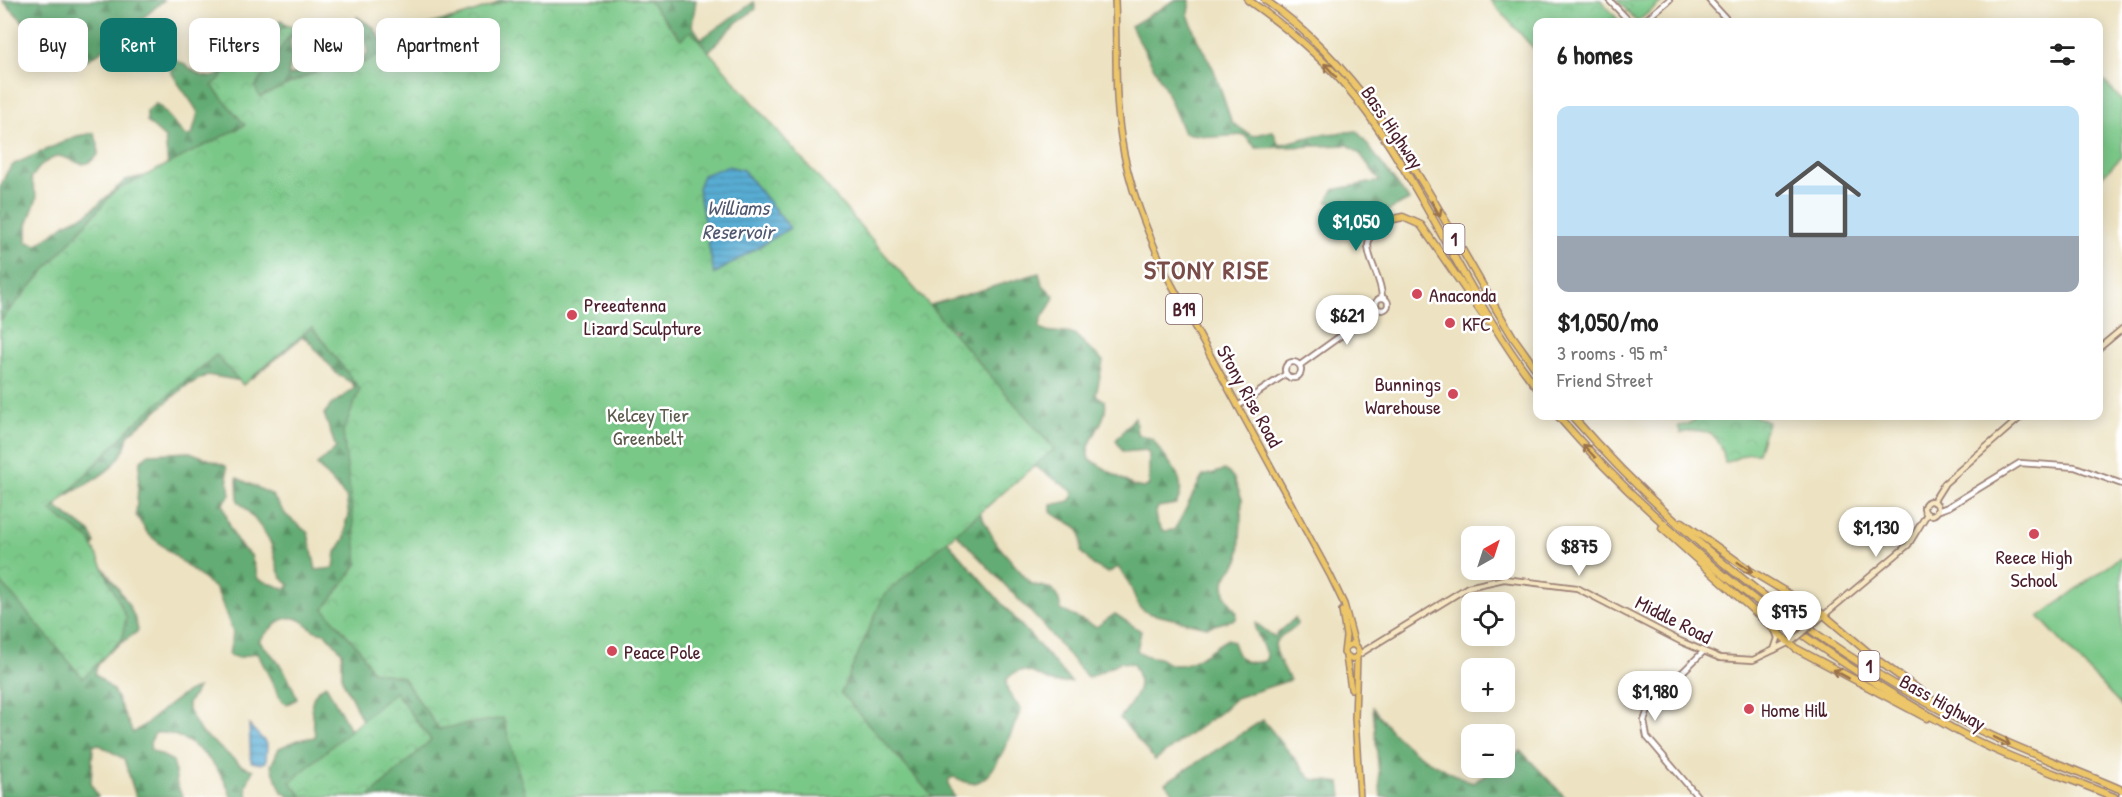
<!DOCTYPE html>
<html lang="en">
<head>
<meta charset="utf-8">
<style>
	:root { --surface:#fff; --page:#f6f6f6; --text:#222; --muted:#767676; --line:#e0e0e0; --accent:#0f766e }
	body { margin:0; font-family:"Patrick Hand",sans-serif; background:var(--page); color:var(--text); height:100vh; display:flex; flex-direction:column; font-size:22px; white-space:nowrap }
	* { box-sizing:border-box; margin:0 }
	p { font-size:20px; color:var(--muted) }
	.icon { flex:none; width:33px; height:33px; fill:none; stroke:currentColor; stroke-width:2; stroke-linecap:round; stroke-linejoin:round }
	.map { position:relative; flex:1; overflow:hidden }
	.side { position:absolute; left:1533px; top:18px; width:570px; height:402px; display:flex; flex-direction:column; background:var(--surface); border-radius:12px; box-shadow:0 3px 15px #0003 }
	.side>* { flex:none }
	.guide { position:absolute; left:18px; top:18px; width:570px; height:54px; display:flex; gap:12px }
	.needle { width:39px; rotate:39deg }
	.tools { position:absolute; left:1461px; top:526px; display:grid; gap:12px }
	.tools a { display:grid; place-items:center; width:54px; height:54px; border-radius:12px; background:var(--surface); box-shadow:0 3px 15px #0003; font-size:30px }
	.price { position:absolute; translate:-50% -51px; padding:0 14px; border-radius:21px; background:#fff; color:#222; font-size:20px; line-height:39px; filter:drop-shadow(0 2px 3px #0008) }
	.price::after { content:''; position:absolute; left:50%; top:36px; width:18px; height:14px; margin-left:-9px; background:inherit; clip-path:polygon(0 0,100% 0,50% 100%) }
	.price.on { background:var(--accent); color:#fff }
	ul { padding:0; list-style:none }
	li { display:grid; align-content:center; gap:12px; height:318px; padding:0 24px }
	li+li { border-top:2px solid var(--line) }
	li span { display:grid; place-items:center; height:186px; border-radius:12px; color:#555 }
	li>.icon { margin-inline-start:auto }
	span .icon { width:108px; height:108px; fill:#fffc; stroke-width:1 }
	li b { font-size:26px }
	h2 { display:flex; justify-content:space-between; align-items:center; height:72px; padding:0 24px; font-size:26px }
	.chip { padding:0 21px; border-radius:12px; background:var(--surface); box-shadow:0 3px 15px #0003; font-size:21px; line-height:54px }
	.chip.on { background:var(--accent); color:#fff }
	.map>svg:first-child { display:block }
	.green { fill:#7ac888; stroke:#62745a; stroke-width:1.5 }
	.forest { fill:url(#forest-firs); stroke:#566650; stroke-width:1.5 }
	.park { fill:url(#park-crowns); stroke:#62745a; stroke-width:1.5 }
	.water { fill:url(#water-rules); stroke:#516680; stroke-width:1.5 }
	.lines { fill:none; stroke-linecap:round; stroke-linejoin:round }
	.tertiary-casing { stroke:#9c8177; stroke-width:8 }
	.secondary-casing { stroke:#9c8177; stroke-width:8 }
	.primary-casing { stroke:#9c8177; stroke-width:8 }
	.motorway-casing { stroke:#9c8177; stroke-width:9 }
	.tertiary { stroke:#fff; stroke-width:4.5 }
	.secondary { stroke:#f7e8c3; stroke-width:4.5 }
	.primary { stroke:#ecc669; stroke-width:5 }
	.motorway { stroke:#ecc669; stroke-width:6 }
	.secondary-bridge-casing { stroke:#9c8177; stroke-width:8; stroke-linecap:butt }
	.secondary-bridge { stroke:#f7e8c3; stroke-width:4.5 }
	.oneway { stroke:#9b724a }
	.poi-dot { fill:#d1495b; stroke:#fff; stroke-width:2 }
	.labels { text-anchor:middle; dominant-baseline:central; stroke-width:5; stroke-linejoin:round; paint-order:stroke }
	.shield { fill:#fff; stroke:#80626b; stroke-width:1.5 }
	.shield-label { font-size:18px; font-weight:bold; fill:#4a1f2b }
	.street-label { font-size:20px; fill:#4a1f2b; stroke:#fff }
	.poi-label { font-size:20px; fill:#4a1f2b; stroke:#fff; text-anchor:start }
	.park-label { font-size:20px; fill:#5b5a4c; stroke:#fff }
	.water-label { font-size:21px; font-style:italic; fill:#50586f; stroke:#fff }
	.district-label { font-size:26px; font-weight:bold; letter-spacing:1.5px; fill:#7a4d48; stroke:#fff }
</style>
</head>
<body>
<div class="map">
<svg width="2122" height="797" viewBox="0 0 2122 797">
	<defs>
		<pattern id="forest-firs" width="22" height="20" patternUnits="userSpaceOnUse" patternTransform="scale(1.5)"><rect width="22" height="20" fill="#63ac74"/><path d="M5 1l3.5 6h-7zM16 11l3.5 6h-7z" fill="#548b5f"/></pattern>
		<pattern id="park-crowns" width="20" height="18" patternUnits="userSpaceOnUse" patternTransform="scale(1.5)"><rect width="20" height="18" fill="#7ac888"/><path d="M2 6a3 3 0 1 1 6 0M12 15a3 3 0 1 1 6 0" fill="none" stroke="#6bab76"/></pattern>
		<pattern id="water-rules" width="6" height="5" patternUnits="userSpaceOnUse" patternTransform="scale(1.5)"><rect width="6" height="5" fill="#58add4"/><path d="M0 2.5h6" fill="none" stroke="#4b8cac"/></pattern>
	</defs>
	<rect width="100%" height="100%" fill="#fff"/>
	<filter id="ink" filterUnits="userSpaceOnUse"><feTurbulence type="fractalNoise" baseFrequency=".0167" numOctaves="2"/><feDisplacementMap in="SourceGraphic" scale="12" xChannelSelector="R" yChannelSelector="G"/><feConvolveMatrix kernelMatrix="1 2 1 2 8 2 1 2 1" color-interpolation-filters="sRGB"/></filter>
	<filter id="wash" filterUnits="userSpaceOnUse"><feTurbulence type="fractalNoise" baseFrequency=".008" numOctaves="4" result="noise"/><feDisplacementMap in="SourceGraphic" scale="24" xChannelSelector="R" yChannelSelector="G"/><feGaussianBlur stdDeviation="1.35" result="paint"/><feColorMatrix in="noise" values="0 0 0 0 0 0 0 0 0 0 0 0 0 0 0 0 0 1.4 0 .05"/><feComposite in="paint" operator="in"/></filter>
	<g filter="url(#wash)">
		<rect width="100%" height="100%" fill="#ede3c3"/>
		<!-- green -->
		<g class="green">
			<path d="M2099 75 2122 101V157L2099 179Z"/>
			<path d="M2120 557 2122 559V707L2039 617Z"/>
		</g>
		<!-- forest -->
		<g class="forest">
			<path d="M2 0H164L114 43 76 67 54 53Z"/>
			<path d="M499 0H524L941 534 1071 682C1065 682 1058 684 1052 682 1036 675 1019 661 1006 681L1008 692 1021 710C1012 728 996 783 972 783 966 784 960 779 954 777L949 779 948 784 954 797H290L282 792 271 766 279 748 298 740 315 737C314 716 303 697 326 685L349 728 358 753 363 722 342 679V652L325 633C313 632 312 629 304 622 285 609 271 628 259 641 277 659 289 674 297 699L287 704 282 702 259 656 255 653 239 658 229 655 233 633 217 590 148 534 136 515 140 461 149 454 190 452 226 466 230 495 223 503C227 521 235 546 251 555L258 579 285 589 290 585C273 576 278 553 268 538 259 524 251 513 238 501L237 478 271 494 286 515 308 533 316 570 334 568 336 552 345 538 346 521 349 517 346 497 317 465 336 448 324 414 331 405 355 388 352 383 337 374 307 339 302 337 254 377 242 381 207 375 186 386 128 435C123 472 85 483 57 501L56 507 91 533 95 544 92 549C106 577 133 600 138 631 125 642 97 655 95 674L113 690 133 733C152 722 179 692 198 688L188 703V710L200 731 242 766 253 770 246 786 248 797H231C223 767 188 730 155 733L150 743 151 750 173 761 177 785 183 797H136L124 759 98 744 93 746 91 783 98 797H0V188L7 172 14 164 77 136 94 133 98 144V155C81 173 77 158 57 156L42 164 31 178 37 198 27 225V242L38 245 67 223 87 214 126 180 165 172 168 167 165 138 147 122V111L156 104C164 108 175 127 186 136L192 135 198 113C191 98 169 76 168 61 184 57 194 77 210 77 230 76 236 52 250 40 259 32 271 27 281 20L287 25 270 44 269 55 294 26 303 24 304 27 290 40 292 57 288 76 318 66 361 62 368 52 357 17 373 27 387 49C400 41 414 31 428 25 451 16 481 17 499 0Z"/>
			<path d="M538 0H696L692 25 701 39 754 2 756 9 737 22 709 51 710 63 927 306 1039 273 1042 284 1054 296C1052 308 1040 313 1040 328L1044 331 1074 334 1103 361 1096 395 1105 401C1110 422 1082 442 1089 459L1133 486 1144 488 1149 485V454L1146 450 1123 452 1116 440 1135 417 1137 434 1153 439C1163 460 1192 477 1176 504L1158 507C1153 517 1156 523 1163 531L1174 530C1186 511 1192 494 1203 476L1225 470 1233 477 1242 499 1239 560 1225 578 1224 584 1225 595 1237 613 1236 619 1207 627 1148 613 1139 607 1129 583 1118 567 1108 573 1093 565 1081 552C1084 518 1072 530 1051 511V505L1070 501 1073 497 1072 491 1036 467 1030 468 980 513 996 543 1031 584 1052 589 1059 600 1061 610 1096 627 1115 614 1141 631 1137 650C1144 657 1150 656 1159 658 1162 659 1164 662 1167 663 1191 672 1209 648 1228 639L1233 642C1239 662 1244 665 1265 661L1267 656 1255 628 1256 623 1274 637 1295 618 1297 624C1291 633 1279 633 1275 644L1277 655 1290 680 1236 698 1222 711 1155 760 1120 718C1134 700 1147 686 1133 664L1120 662 1088 678 1041 623 950 527 945 334 958 330 919 321Z"/>
			<path d="M1175 0H1190L1188 14 1197 39 1214 70 1232 123 1252 136 1273 131 1279 145 1317 135 1357 131 1409 200 1361 225 1373 207 1327 202 1333 190 1380 181 1361 155 1348 145 1256 148 1244 135 1213 137 1184 133 1164 86 1131 26Z"/>
			<path d="M1373 708C1403 750 1427 762 1473 783L1496 768H1504L1505 762 1521 751 1565 797H1381Z"/>
			<path d="M1263 720 1311 779 1340 783 1342 797H1178L1165 783Z"/>
		</g>
		<!-- park -->
		<g class="park">
			<path d="M509 0H648L681 39 691 31 1054 449 884 595 841 693 933 797H526L503 718 439 729 402 677 372 671 360 650 324 609 358 563 343 432 360 389 312 327 243 385 216 355 134 424 51 511 90 540 126 617 122 639 83 678 0 581V321L115 191 245 125 212 86 260 39 288 25 294 29 255 87 260 97 318 71H349L398 44 456 18Z"/>
			<path d="M1490 0H1601L1620 22H1538L1537 52Z"/>
			<path d="M1617 0H1664L1637 22Z"/>
			<path d="M1702 416H1754L1768 422 1758 453H1749L1725 463C1722 437 1708 425 1681 433L1678 426 1686 425Z"/>
			<path d="M395 692 431 740 369 797H303L290 782Z"/>
		</g>
		<!-- water -->
		<g class="water">
			<path d="M728 166 743 170 790 228 714 274 698 188 703 175Z"/>
			<path d="M249 725 267 744 266 762 261 764 251 762Z"/>
		</g>
	</g>
	<g filter="url(#ink)">
		<g class="lines">
			<defs>
				<g id="tertiary">
					<path d="M1609 0 1630 22"/>
					<path d="M1709 0 1729 22"/>
					<path d="M1643 22 1669 0"/>
					<path d="M1382 297C1381 267 1350 245 1384 221"/>
					<circle cx="1382" cy="304" r="6"/>
					<circle cx="1293" cy="370" r="8"/>
					<path d="M1300 365 1378 309"/>
					<path d="M1238 406 1286 374"/>
					<path d="M1937 511 1948 507 2020 463 2075 467 2122 484"/>
					<path d="M1698 797 1647 737 1644 721 1650 704 1703 652"/>
					<path d="M2121 797 2122 794"/>
				</g>
				<g id="secondary">
					<path d="M2098 349 2122 329"/>
					<circle cx="1931" cy="508" r="7"/>
					<path d="M1933 502 1945 483 2022 416"/>
					<path d="M1818 620 1908 545 1927 514"/>
					<path d="M1774 650 1778 638 1775 630"/>
					<path d="M1358 655 1468 587 1504 579 1577 588 1680 641 1720 658 1753 660 1792 641"/>
				</g>
				<g id="primary">
					<path d="M1115 0C1117 45 1114 93 1121 137 1128 186 1147 231 1167 276L1330 575 1344 604 1355 645"/>
					<path d="M1342 611 1346 636 1344 653 1351 659 1357 657 1359 652 1357 647 1352 644 1346 647"/>
					<path d="M1346 657 1351 689"/>
					<path d="M1357 657 1355 718 1360 797"/>
				</g>
				<g id="motorway">
					<path d="M1248 0C1288 28 1325 59 1356 98 1426 188 1467 299 1538 389"/>
					<path d="M1265 0C1380 80 1441 220 1513 337L1538 372"/>
					<path d="M1384 221 1403 217 1421 225 1488 322"/>
					<path d="M1558 416C1667 542 1812 652 1959 732 2008 759 2062 775 2114 797"/>
					<path d="M1572 416C1680 540 1823 652 1971 726 2021 751 2072 768 2122 790"/>
					<path d="M1682 522 1749 570 1824 615 1876 659 1937 703"/>
					<path d="M1662 528 1795 648 1927 718"/>
				</g>
			</defs>
			<!-- tertiary casing -->
			<use href="#tertiary" class="tertiary-casing"/>
			<!-- secondary casing -->
			<use href="#secondary" class="secondary-casing"/>
			<!-- primary casing -->
			<use href="#primary" class="primary-casing"/>
			<!-- motorway casing -->
			<use href="#motorway" class="motorway-casing"/>
			<!-- tertiary -->
			<use href="#tertiary" class="tertiary"/>
			<!-- secondary -->
			<use href="#secondary" class="secondary"/>
			<!-- primary -->
			<use href="#primary" class="primary"/>
			<!-- motorway -->
			<use href="#motorway" class="motorway"/>
			<defs>
				<path id="secondary-bridge" d="M1794 640 1818 620"/>
			</defs>
			<!-- secondary-bridge casing -->
			<use href="#secondary-bridge" class="secondary-bridge-casing"/>
			<!-- secondary-bridge -->
			<use href="#secondary-bridge" class="secondary-bridge"/>
		</g>
		<!-- one-way arrows -->
		<defs><path id="oneway-shaft" d="M-6 0H5M1.5-3L5.5 0L1.5 3" fill="none" stroke-width="1.6" stroke-linecap="round" stroke-linejoin="round" transform="scale(1.5)"/></defs>
		<g class="oneway">
			<use href="#oneway-shaft" transform="translate(1330 70) rotate(-132)"/>
			<use href="#oneway-shaft" transform="translate(1436 209) rotate(60)"/>
			<use href="#oneway-shaft" transform="translate(1589 451) rotate(-133)"/>
			<use href="#oneway-shaft" transform="translate(1745 567) rotate(34)"/>
			<use href="#oneway-shaft" transform="translate(1841 674) rotate(-151)"/>
			<use href="#oneway-shaft" transform="translate(2002 741) rotate(26)"/>
		</g>
	</g>
	<!-- markers -->
	<g class="poi-dot">
		<circle cx="1417" cy="294" r="6"/>
		<circle cx="572" cy="315" r="6"/>
		<circle cx="1450" cy="323" r="6"/>
		<circle cx="1453" cy="394" r="6"/>
		<circle cx="2034" cy="534" r="6"/>
		<circle cx="612" cy="651" r="6"/>
		<circle cx="1749" cy="709" r="6"/>
	</g>
	<g class="labels">
		<!-- shield labels -->
		<g class="shield">
			<rect x="1443.5" y="224" width="21" height="30" rx="4.5"/>
			<rect x="1166" y="294" width="36" height="30" rx="4.5"/>
			<rect x="1858.5" y="651" width="21" height="30" rx="4.5"/>
		</g>
		<g class="shield-label">
			<text x="1454" y="239">1</text>
			<text x="1184" y="309">B19</text>
			<text x="1869" y="666">1</text>
		</g>
		<!-- street labels -->
		<g class="street-label">
			<text transform="translate(1393 127) rotate(56)">Bass Highway</text>
			<text transform="translate(1250 396) rotate(61)">Stony Rise Road</text>
			<text transform="translate(1674 619) rotate(27)">Middle Road</text>
			<text transform="translate(1943 702) rotate(29)">Bass Highway</text>
		</g>
		<!-- poi labels -->
		<g class="poi-label">
			<text x="1429" y="294">Anaconda</text>
			<text x="584" y="304">Preeatenna<tspan x="584" dy="23">Lizard Sculpture</tspan></text>
			<text x="1462" y="323">KFC</text>
			<text x="1441" y="383" text-anchor="end">Bunnings<tspan x="1441" dy="23">Warehouse</tspan></text>
			<text x="2034" y="556" text-anchor="middle">Reece High<tspan x="2034" dy="23">School</tspan></text>
			<text x="624" y="651">Peace Pole</text>
			<text x="1761" y="709">Home Hill</text>
		</g>
		<!-- park labels -->
		<g class="park-label">
			<text x="648" y="414">Kelcey Tier<tspan x="648" dy="23">Greenbelt</tspan></text>
		</g>
		<!-- water labels -->
		<g class="water-label">
			<text x="738" y="207">Williams<tspan x="738" dy="24">Reservoir</tspan></text>
		</g>
		<!-- district labels -->
		<g class="district-label">
			<text x="1207" y="269">STONY RISE</text>
		</g>
	</g>
</svg>
<div class="tools">
<a><svg class="needle" viewBox="-14 -14 28 28"><path d="M0-13l5 13h-10z" fill="#e53935"/><path d="M0 13l5-13h-10z" fill="#767676"/></svg></a>
<a><svg class="icon" aria-label="locate" viewBox="0 0 24 24"><circle cx="12" cy="12" r="6"/><path d="M12 2v4M12 18v4M2 12h4M18 12h4"/></svg></a>
<a>+</a>
<a>−</a>
</div>
<b class="price on" style="left:1356px;top:252px">$1,050</b>
<b class="price" style="left:1347px;top:346px">$621</b>
<b class="price" style="left:1876px;top:558px">$1,130</b>
<b class="price" style="left:1579px;top:577px">$875</b>
<b class="price" style="left:1789px;top:642px">$975</b>
<b class="price" style="left:1655px;top:722px">$1,980</b>
<div class="guide">
<a class="chip">Buy</a>
<a class="chip on">Rent</a>
<a class="chip">Filters</a>
<a class="chip">New</a>
<a class="chip">Apartment</a>
</div>
<section class="side">
<h2>6 homes<svg class="icon" aria-label="filters" viewBox="0 0 24 24"><path d="M4 7h16M4 17h16"/><circle cx="9" cy="7" r="2"/><circle cx="15" cy="17" r="2"/></svg></h2>
<ul>
<li><span style="background:linear-gradient(#bfe0f5 70%,#9aa5b1 0)"><svg class="icon" aria-label="home" viewBox="0 0 24 24"><path d="M3 11l9-7 9 7M6 9v11h12V9"/></svg></span><div><b>$1,050/mo</b><p>3 rooms · 95 m²</p><p>Friend Street</p></div></li>
</ul>
</section>
</div>
</body>
</html>
